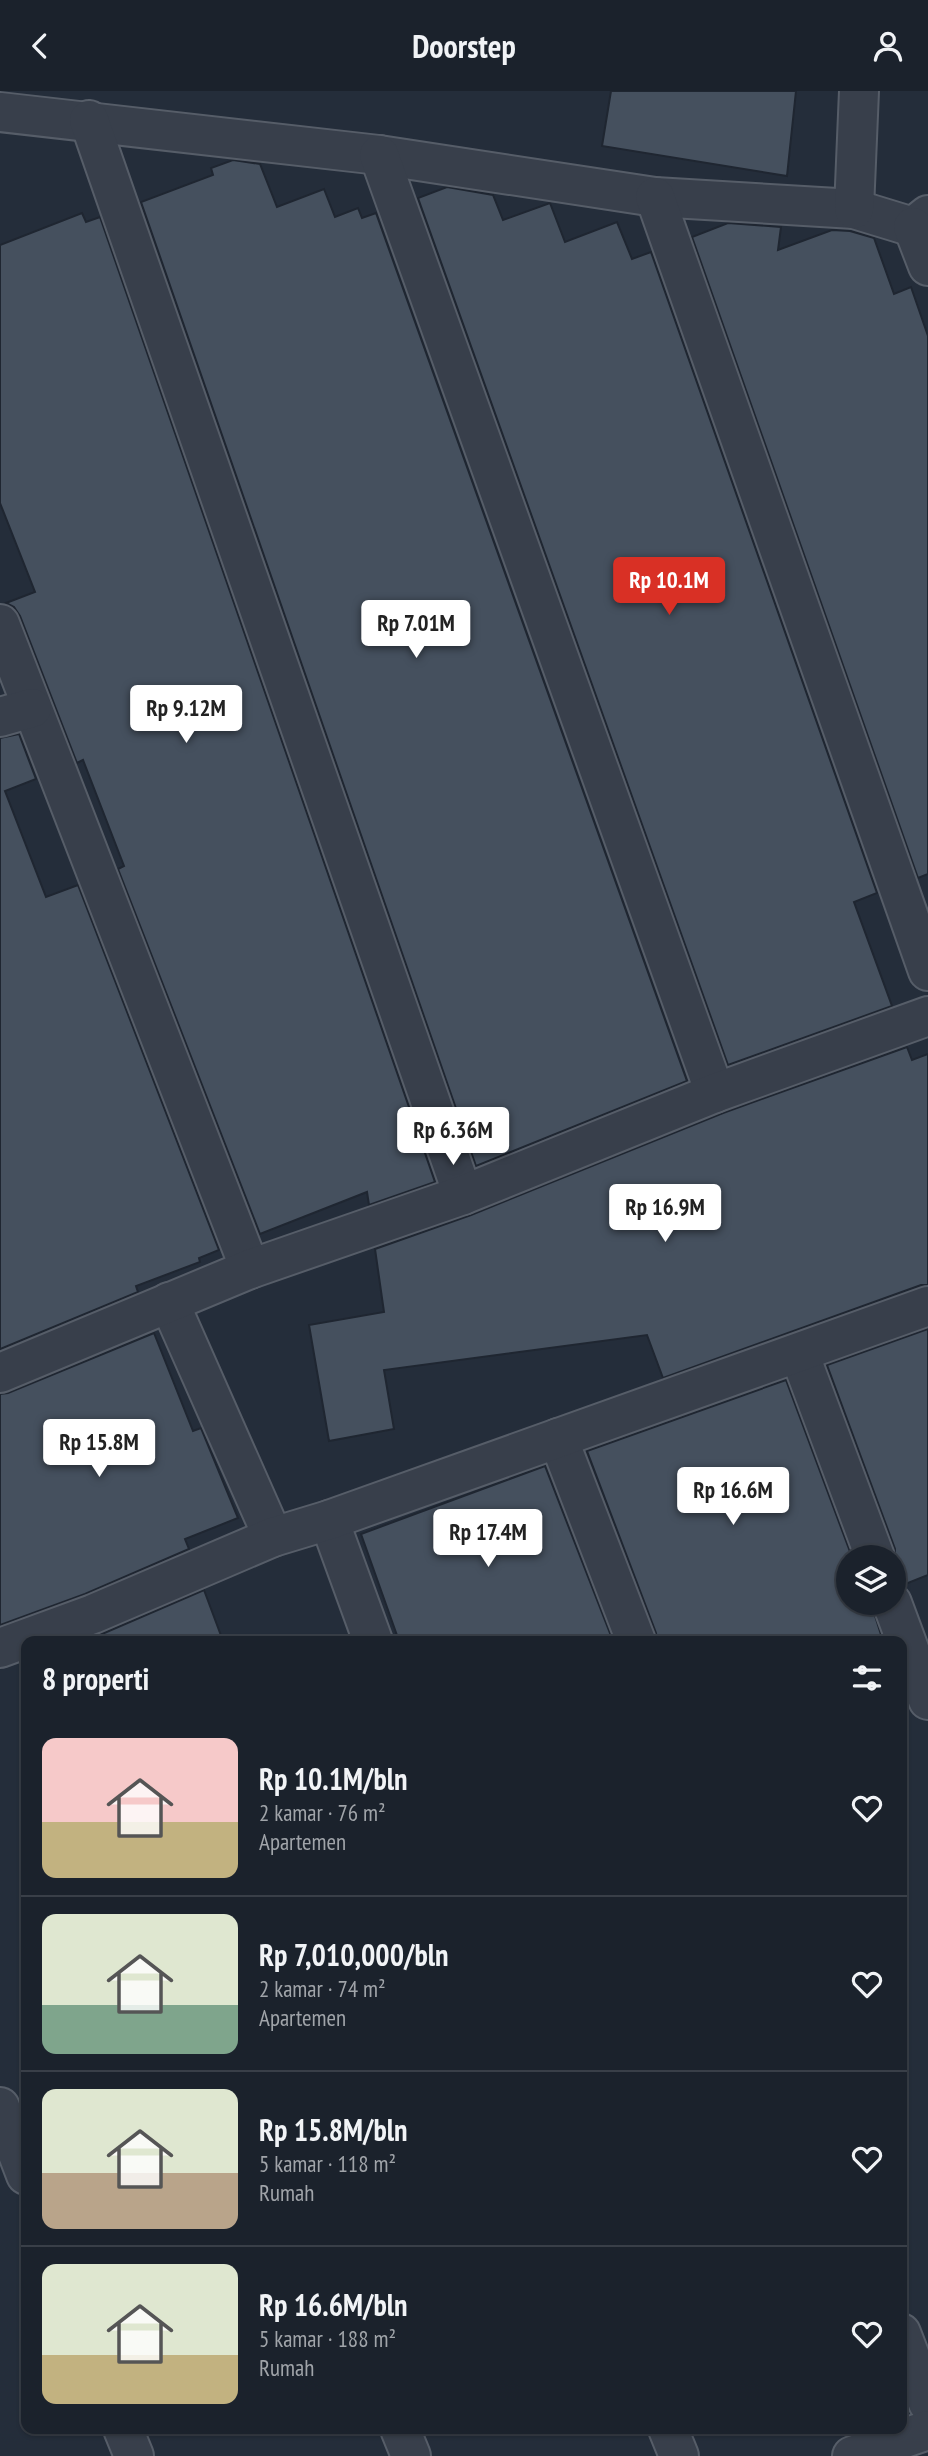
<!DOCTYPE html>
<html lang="id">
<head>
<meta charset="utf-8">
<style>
	:root { --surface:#1b222c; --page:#282f38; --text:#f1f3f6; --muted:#a0a4a9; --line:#393f48; --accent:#d93025 }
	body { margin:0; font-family:"PT Sans Narrow",sans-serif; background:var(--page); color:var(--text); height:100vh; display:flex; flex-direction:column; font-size:26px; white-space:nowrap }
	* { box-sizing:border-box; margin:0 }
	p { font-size:23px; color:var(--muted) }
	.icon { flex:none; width:38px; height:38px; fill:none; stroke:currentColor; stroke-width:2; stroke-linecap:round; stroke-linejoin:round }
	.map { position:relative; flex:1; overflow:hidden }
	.drawer { position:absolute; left:21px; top:1545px; width:886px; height:798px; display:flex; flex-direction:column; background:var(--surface); border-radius:14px; box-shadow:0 2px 5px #0004,0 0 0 2px var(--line) }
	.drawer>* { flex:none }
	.fabs { position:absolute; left:836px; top:1454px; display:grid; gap:14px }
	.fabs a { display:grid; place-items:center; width:70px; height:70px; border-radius:50%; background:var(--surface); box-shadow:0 2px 5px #0004,0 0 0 2px var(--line); font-size:35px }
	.price { position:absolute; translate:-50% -60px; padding:0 16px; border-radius:7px; background:#fff; color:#222; font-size:23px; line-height:46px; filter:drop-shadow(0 2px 4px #0008) }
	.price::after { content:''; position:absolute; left:50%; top:42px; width:21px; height:16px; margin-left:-10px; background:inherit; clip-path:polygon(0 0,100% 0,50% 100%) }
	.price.active { background:var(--accent); color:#fff }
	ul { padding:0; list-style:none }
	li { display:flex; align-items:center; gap:21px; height:175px; padding:0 21px }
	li+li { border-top:2px solid var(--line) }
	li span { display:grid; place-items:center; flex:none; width:196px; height:140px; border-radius:14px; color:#555 }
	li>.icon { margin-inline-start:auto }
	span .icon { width:84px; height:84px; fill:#fffc; stroke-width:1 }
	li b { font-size:30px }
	h2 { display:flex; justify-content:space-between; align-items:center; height:84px; padding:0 21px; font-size:30px }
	header { display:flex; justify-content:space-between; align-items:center; height:91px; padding:0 21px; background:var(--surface); font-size:32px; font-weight:700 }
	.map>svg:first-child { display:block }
	.building { fill:#45505e; stroke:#1f2631; stroke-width:2 }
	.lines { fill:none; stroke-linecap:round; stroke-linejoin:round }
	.minor-casing { stroke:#565d68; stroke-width:42 }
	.minor { stroke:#383f4b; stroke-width:38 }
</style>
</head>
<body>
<header><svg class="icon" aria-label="back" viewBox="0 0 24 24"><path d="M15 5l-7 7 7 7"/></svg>Doorstep<svg class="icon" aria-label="person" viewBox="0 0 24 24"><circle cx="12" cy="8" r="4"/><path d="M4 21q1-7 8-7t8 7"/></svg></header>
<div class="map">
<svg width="928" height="2365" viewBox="0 0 928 2365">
	<rect width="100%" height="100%" fill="#242d3a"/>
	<!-- building -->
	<g class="building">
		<path d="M611 0H796L787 85 602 55Z"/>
		<path d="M233 69 260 73 277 116 324 98 335 126 358 117 362 127 376 122 687 990 476 1075 141 111 213 84 211 77Z"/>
		<path d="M447 96 493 104 503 129 550 112 565 151 617 131 632 168 651 161 877 802 854 811 892 915 728 974 418 107Z"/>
		<path d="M82 122 86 131 100 126 435 1091 369 1114 367 1101 260 1143 118 778 124 775 83 669 77 672 20 525 14 516 6 512 35 501 0 412V154Z"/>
		<path d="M728 132 781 136 778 159 832 139 850 140 874 147 894 203 911 196 928 245V783L918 787 692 146Z"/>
		<path d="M19 643 36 688 5 700 46 806 78 794 219 1159 199 1167 200 1171 136 1195 138 1201 0 1258V647Z"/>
		<path d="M907 956 912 969 928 963V1194H921L663 1287 647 1244 384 1279 394 1338 329 1350 309 1234 384 1221 375 1158 471 1124 723 1022Z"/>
		<path d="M928 1238V1484L903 1494 894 1490 895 1458 827 1274Z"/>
		<path d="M154 1242 193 1340 201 1337 238 1427 185 1448 189 1458 85 1503 0 1534V1303L8 1302Z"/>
		<path d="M786 1289 852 1466H849V1512H871L883 1550H657L656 1542 587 1360Z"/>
		<path d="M545 1375 613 1550H399L361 1443Z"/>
		<path d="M204 1499 223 1550H81L102 1543Z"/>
	</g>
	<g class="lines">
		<defs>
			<g id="minor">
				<path d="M0 21 379 64 655 106 854 118 913 136 928 124"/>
				<path d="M89 29 463 1104"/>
				<path d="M379 64 715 1002"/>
				<path d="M655 106 928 880"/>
				<path d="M854 118 859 0"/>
				<path d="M913 136 928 175"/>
				<path d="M0 533 250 1178"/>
				<path d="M0 626 32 617"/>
				<path d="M169 1211 273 1446"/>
				<path d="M799 1262 875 1466"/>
				<path d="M0 1282 250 1178 463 1104 715 1002 928 925"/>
				<path d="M558 1347 636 1550"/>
				<path d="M329 1429 373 1550"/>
				<path d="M892 1512 928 1609"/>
				<path d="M0 1557 93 1523 273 1446 329 1429 928 1215"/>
				<path d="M0 2016 26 2084"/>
				<path d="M901 2242 928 2312"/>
				<path d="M123 2338 134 2365"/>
				<path d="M400 2338 411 2365"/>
				<path d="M668 2338 679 2365"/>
				<path d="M852 2365 928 2339"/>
			</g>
		</defs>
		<!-- minor casing -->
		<use href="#minor" class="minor-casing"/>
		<!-- minor -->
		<use href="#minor" class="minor"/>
	</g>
</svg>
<div class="fabs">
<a><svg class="icon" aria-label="layers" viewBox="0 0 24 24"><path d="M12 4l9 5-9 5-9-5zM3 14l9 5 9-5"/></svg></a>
</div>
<b class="price active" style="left:669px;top:526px">Rp 10.1M</b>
<b class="price" style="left:416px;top:569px">Rp 7.01M</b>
<b class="price" style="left:186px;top:654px">Rp 9.12M</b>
<b class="price" style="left:453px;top:1076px">Rp 6.36M</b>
<b class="price" style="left:665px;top:1153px">Rp 16.9M</b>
<b class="price" style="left:99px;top:1388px">Rp 15.8M</b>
<b class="price" style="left:733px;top:1436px">Rp 16.6M</b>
<b class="price" style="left:488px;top:1478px">Rp 17.4M</b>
<section class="drawer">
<h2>8 properti<svg class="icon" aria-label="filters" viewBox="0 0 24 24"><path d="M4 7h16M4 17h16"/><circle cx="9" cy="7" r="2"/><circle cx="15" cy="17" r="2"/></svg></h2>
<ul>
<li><span style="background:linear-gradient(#f6c9c9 60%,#c2b280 0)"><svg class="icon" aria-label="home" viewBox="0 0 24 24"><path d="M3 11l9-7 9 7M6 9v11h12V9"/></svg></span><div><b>Rp 10.1M/bln</b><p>2 kamar · 76 m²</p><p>Apartemen</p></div><svg class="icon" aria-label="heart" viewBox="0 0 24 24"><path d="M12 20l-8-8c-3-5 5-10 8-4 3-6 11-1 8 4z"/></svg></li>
<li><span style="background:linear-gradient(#dfe7d0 65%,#7fa58c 0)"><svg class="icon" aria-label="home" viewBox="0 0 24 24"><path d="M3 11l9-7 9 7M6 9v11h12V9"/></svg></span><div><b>Rp 7,010,000/bln</b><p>2 kamar · 74 m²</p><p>Apartemen</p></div><svg class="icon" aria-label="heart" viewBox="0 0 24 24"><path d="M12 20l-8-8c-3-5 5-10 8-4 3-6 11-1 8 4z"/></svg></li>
<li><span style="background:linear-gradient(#dfe7d0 60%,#b9a48a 0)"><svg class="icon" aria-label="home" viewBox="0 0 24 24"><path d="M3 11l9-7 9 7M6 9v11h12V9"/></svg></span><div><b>Rp 15.8M/bln</b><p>5 kamar · 118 m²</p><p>Rumah</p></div><svg class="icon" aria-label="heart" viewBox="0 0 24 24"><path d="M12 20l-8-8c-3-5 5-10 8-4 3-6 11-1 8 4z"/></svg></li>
<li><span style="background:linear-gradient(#dfe7d0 65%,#c2b280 0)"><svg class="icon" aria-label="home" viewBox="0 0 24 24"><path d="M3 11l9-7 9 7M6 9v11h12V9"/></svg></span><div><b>Rp 16.6M/bln</b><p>5 kamar · 188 m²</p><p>Rumah</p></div><svg class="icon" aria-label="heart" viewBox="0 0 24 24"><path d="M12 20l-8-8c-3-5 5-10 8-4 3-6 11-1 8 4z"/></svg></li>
</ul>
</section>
</div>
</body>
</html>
